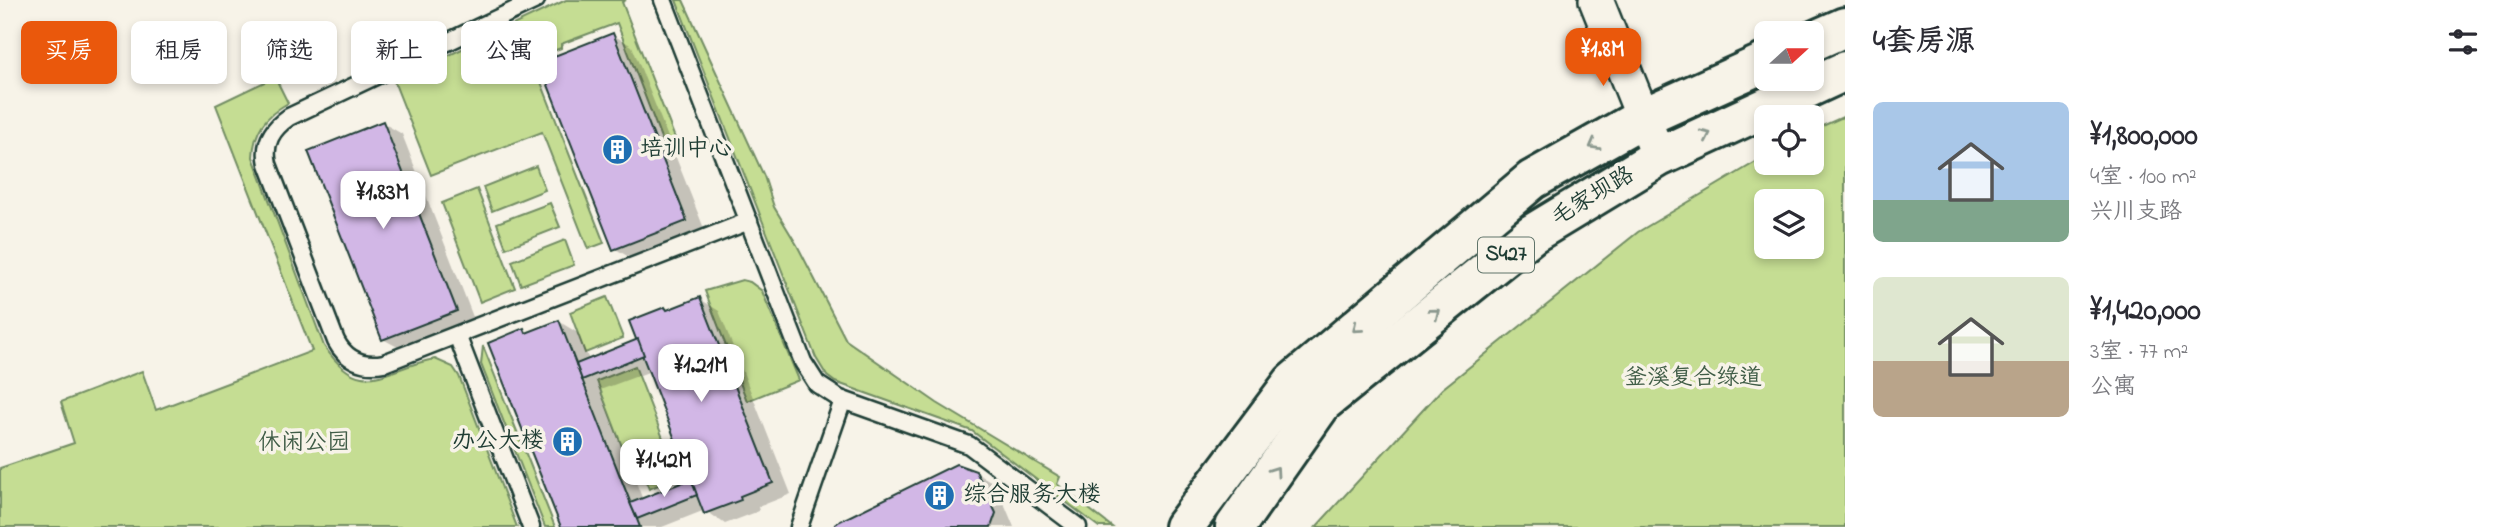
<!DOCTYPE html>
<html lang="zh">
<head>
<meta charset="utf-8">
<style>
	:root { --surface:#fff; --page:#f2f2f3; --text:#2b2b33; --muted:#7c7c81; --accent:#ea580c }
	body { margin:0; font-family:"Indie Flower","LXGW WenKai TC",sans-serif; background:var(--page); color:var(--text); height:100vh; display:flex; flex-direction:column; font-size:26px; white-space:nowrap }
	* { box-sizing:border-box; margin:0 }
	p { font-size:23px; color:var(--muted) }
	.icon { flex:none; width:38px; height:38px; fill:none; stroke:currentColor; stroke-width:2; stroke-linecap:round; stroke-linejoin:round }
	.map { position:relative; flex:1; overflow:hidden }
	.side { display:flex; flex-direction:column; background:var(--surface); width:665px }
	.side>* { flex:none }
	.hud { position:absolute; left:21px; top:21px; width:665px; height:63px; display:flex; gap:14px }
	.needle { width:46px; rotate:69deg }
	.tools { position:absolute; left:1754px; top:21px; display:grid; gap:14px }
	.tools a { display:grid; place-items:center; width:70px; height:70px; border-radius:10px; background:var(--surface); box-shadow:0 4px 10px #0003; font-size:35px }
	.price { position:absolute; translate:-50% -60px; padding:0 16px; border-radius:14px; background:#fff; color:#222; font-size:23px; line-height:46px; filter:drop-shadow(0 2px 4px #0008) }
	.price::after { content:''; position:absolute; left:50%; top:42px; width:21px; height:16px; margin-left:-10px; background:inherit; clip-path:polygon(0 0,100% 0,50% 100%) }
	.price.selected { background:var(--accent); color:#fff }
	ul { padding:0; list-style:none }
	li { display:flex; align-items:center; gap:21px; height:175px; padding:0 28px }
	li span { display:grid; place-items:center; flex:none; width:196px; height:140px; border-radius:10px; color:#555 }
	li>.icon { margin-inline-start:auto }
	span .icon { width:84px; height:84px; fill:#fffc; stroke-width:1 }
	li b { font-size:30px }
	h2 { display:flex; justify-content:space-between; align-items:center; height:84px; padding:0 28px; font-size:30px }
	.pill { padding:0 24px; border-radius:10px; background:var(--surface); box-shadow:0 4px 10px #0003; font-size:24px; line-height:63px }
	.pill.selected { background:var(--accent); color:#fff }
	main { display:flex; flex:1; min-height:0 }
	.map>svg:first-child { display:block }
	.green { fill:#c5dd93; stroke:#728d64; stroke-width:2; fill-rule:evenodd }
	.shadow { fill:#0003; fill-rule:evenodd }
	.building { fill:#d2b7e6; stroke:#1f3d34; stroke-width:2 }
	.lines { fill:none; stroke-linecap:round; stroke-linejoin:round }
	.service-casing { stroke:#1f3d34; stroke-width:21 }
	.minor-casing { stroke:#1f3d34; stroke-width:38 }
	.primary-casing { stroke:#1f3d34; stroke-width:44 }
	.service { stroke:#f7f3e8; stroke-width:16 }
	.minor { stroke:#f7f3e8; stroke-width:33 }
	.primary { stroke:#f7f3e8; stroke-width:38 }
	.oneway { stroke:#8b988e }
	.labels { text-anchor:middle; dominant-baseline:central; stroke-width:7; stroke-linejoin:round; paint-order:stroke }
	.shield { fill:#f7f3e8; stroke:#60746a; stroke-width:2 }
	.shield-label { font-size:21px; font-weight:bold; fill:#1f3d34 }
	.poi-label { font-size:23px; fill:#1f3d34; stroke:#f7f3e8; text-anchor:start }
	.street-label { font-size:23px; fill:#1f3d34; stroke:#f7f3e8 }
	.park-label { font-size:23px; fill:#405d47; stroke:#f7f3e8 }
</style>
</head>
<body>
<main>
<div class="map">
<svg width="1845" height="527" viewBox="0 0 1845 527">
	<rect width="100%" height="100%" fill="#f7f3e8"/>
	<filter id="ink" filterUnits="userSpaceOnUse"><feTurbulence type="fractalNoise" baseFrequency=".0143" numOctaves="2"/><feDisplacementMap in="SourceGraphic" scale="14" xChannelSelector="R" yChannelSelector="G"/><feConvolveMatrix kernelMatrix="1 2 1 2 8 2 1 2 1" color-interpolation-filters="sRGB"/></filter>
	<g filter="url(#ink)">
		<!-- green -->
		<g class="green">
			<path d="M566 0H626L622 2 678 146 666 151 617 23 561 44V48L532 59 604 243 588 249 542 132 431 175 394 81Z"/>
			<path d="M676 0H683L764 176 774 207 797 245 846 340 937 403 1060 477 1057 484 1112 527H1099L972 431 835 382 827 376 816 358Z"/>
			<path d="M275 77 288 103C265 116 254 131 253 157L324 346C363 403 385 367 435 359L453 367 459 376 517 527H0V468L74 443 61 402 142 371 156 410 312 351 216 105Z"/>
			<path d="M1845 116V527H1316L1442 389 1638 232 1766 156V163H1811V131ZM1766 201H1811V247H1766Z"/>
			<path d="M536 166 545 190 492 211 483 187Z"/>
			<path d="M477 189 515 288 480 302 442 203Z"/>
			<path d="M550 203 560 227 506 248 497 223Z"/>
			<path d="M565 240 574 265 521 285 512 261Z"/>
			<path d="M742 280 750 282 762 291 799 380 747 401 705 291Z"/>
			<path d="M607 297 623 338 585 353 570 312Z"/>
			<path d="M483 346 555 527H545L481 364Z"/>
			<path d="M635 366 678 477 649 489 637 459 628 462 597 381Z"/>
		</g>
		<!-- shadow -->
		<g class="shadow">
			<path d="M613 35 632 46 705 231 634 260 614 248Z"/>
			<path d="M383 123 402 134 475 322 403 350 383 339Z"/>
			<path d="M700 299 719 311 791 494 758 507 759 511 725 524 705 510 662 527H562L524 330 529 333 558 321 578 333 589 360 639 341 665 309 669 311ZM651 371 693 480 643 500 600 390Z"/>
			<path d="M976 473 996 484 1014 527H836Z"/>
		</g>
		<!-- building -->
		<g class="building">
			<path d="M613 33 687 221 613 250 539 62Z"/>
			<path d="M383 121 457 311 382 340 308 151Z"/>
			<path d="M700 297 773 483 740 496 741 500 704 514 629 321 665 307 667 310Z"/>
			<path d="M559 320 576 364 640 527H561L488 343 524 328 526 333Z"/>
			<path d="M638 339 644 355 582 380 576 364Z"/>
			<path d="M956 464 976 471 996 513 991 527H834L836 523Z"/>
			<path d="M691 479 697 495 637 519 630 503Z"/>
		</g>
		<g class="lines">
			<defs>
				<g id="service">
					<path d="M536 0 289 117C272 129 263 143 268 164L336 341C346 360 363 367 384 363L749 221"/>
					<path d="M663 0 803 362 817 384 840 399 969 445 1078 527"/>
					<path d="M457 335 531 527"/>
					<path d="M799 527 843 400"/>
				</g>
				<path id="minor" d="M1596 0 1659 157"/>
				<g id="primary">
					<path d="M1811 42 1845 27"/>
					<path d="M1184 527 1293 382 1532 180 1644 117 1766 62"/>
					<path d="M1235 527 1322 403 1532 234 1659 157 1845 71"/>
				</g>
			</defs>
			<!-- service casing -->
			<use href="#service" class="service-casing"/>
			<!-- minor casing -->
			<use href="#minor" class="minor-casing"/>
			<!-- primary casing -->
			<use href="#primary" class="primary-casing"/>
			<!-- service -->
			<use href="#service" class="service"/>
			<!-- minor -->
			<use href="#minor" class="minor"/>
			<!-- primary -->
			<use href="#primary" class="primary"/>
		</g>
		<!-- one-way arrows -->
		<defs><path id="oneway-chevron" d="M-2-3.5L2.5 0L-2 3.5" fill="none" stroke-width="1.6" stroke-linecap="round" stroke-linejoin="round" transform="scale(1.75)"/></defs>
		<g class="oneway">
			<use href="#oneway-chevron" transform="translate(1706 135) rotate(-25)"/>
			<use href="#oneway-chevron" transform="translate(1594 145) rotate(151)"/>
			<use href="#oneway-chevron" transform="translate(1435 313) rotate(-39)"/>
			<use href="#oneway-chevron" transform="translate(1357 328) rotate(140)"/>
			<use href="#oneway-chevron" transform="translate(1275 471) rotate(-55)"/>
		</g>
	</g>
	<!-- icons -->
	<defs>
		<symbol id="building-disc" viewBox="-11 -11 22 22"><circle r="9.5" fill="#1f6fb2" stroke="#f7f3e8"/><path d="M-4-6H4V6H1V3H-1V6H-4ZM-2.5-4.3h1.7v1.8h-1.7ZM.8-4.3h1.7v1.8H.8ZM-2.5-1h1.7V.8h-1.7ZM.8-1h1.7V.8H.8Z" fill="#fff"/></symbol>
	</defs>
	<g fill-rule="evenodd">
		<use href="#building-disc" x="600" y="132" width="35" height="35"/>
		<use href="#building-disc" x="550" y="424" width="35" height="35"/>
		<use href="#building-disc" x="922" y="478" width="35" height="35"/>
	</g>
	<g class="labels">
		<!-- shield labels -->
		<rect class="shield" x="1478" y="237.5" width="56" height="35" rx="5"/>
		<g class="shield-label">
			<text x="1506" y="255">S427</text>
		</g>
		<!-- poi labels -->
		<g class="poi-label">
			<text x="640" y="149">培训中心</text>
			<text x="544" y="441" text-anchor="end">办公大楼</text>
			<text x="963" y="495">综合服务大楼</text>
		</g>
		<!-- street labels -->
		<g class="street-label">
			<text transform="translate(1593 197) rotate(-31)">毛家坝路</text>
		</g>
		<!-- park labels -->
		<g class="park-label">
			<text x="1693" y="378">釜溪复合绿道</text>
			<text x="304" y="443">休闲公园</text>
		</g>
	</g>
</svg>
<div class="tools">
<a><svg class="needle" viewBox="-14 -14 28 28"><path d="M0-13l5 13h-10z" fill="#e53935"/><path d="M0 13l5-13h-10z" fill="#7c7c81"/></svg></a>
<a><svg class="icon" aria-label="locate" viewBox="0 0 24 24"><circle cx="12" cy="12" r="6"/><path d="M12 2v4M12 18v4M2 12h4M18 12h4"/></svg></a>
<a><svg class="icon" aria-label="layers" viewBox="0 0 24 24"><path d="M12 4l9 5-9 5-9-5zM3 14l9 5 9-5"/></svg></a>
</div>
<b class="price selected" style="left:1603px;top:88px">¥1.8M</b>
<b class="price" style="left:383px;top:231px">¥1.83M</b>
<b class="price" style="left:701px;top:404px">¥1.21M</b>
<b class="price" style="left:664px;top:499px">¥1.42M</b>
<div class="hud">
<a class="pill selected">买房</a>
<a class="pill">租房</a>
<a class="pill">筛选</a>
<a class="pill">新上</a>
<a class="pill">公寓</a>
</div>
</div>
<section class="side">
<h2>4套房源<svg class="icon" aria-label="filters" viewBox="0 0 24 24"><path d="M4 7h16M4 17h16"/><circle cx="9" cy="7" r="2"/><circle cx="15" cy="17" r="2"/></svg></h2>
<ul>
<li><span style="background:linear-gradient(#a9c7e8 70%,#7fa58c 0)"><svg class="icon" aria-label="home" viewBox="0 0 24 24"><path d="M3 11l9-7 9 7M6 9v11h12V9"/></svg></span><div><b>¥1,800,000</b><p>4室 · 100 m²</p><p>兴川支路</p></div></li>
<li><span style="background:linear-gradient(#dfe7d0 60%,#b9a48a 0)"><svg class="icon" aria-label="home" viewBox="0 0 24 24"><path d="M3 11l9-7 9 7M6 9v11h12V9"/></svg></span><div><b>¥1,420,000</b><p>3室 · 77 m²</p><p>公寓</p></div></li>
</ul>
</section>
</main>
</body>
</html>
